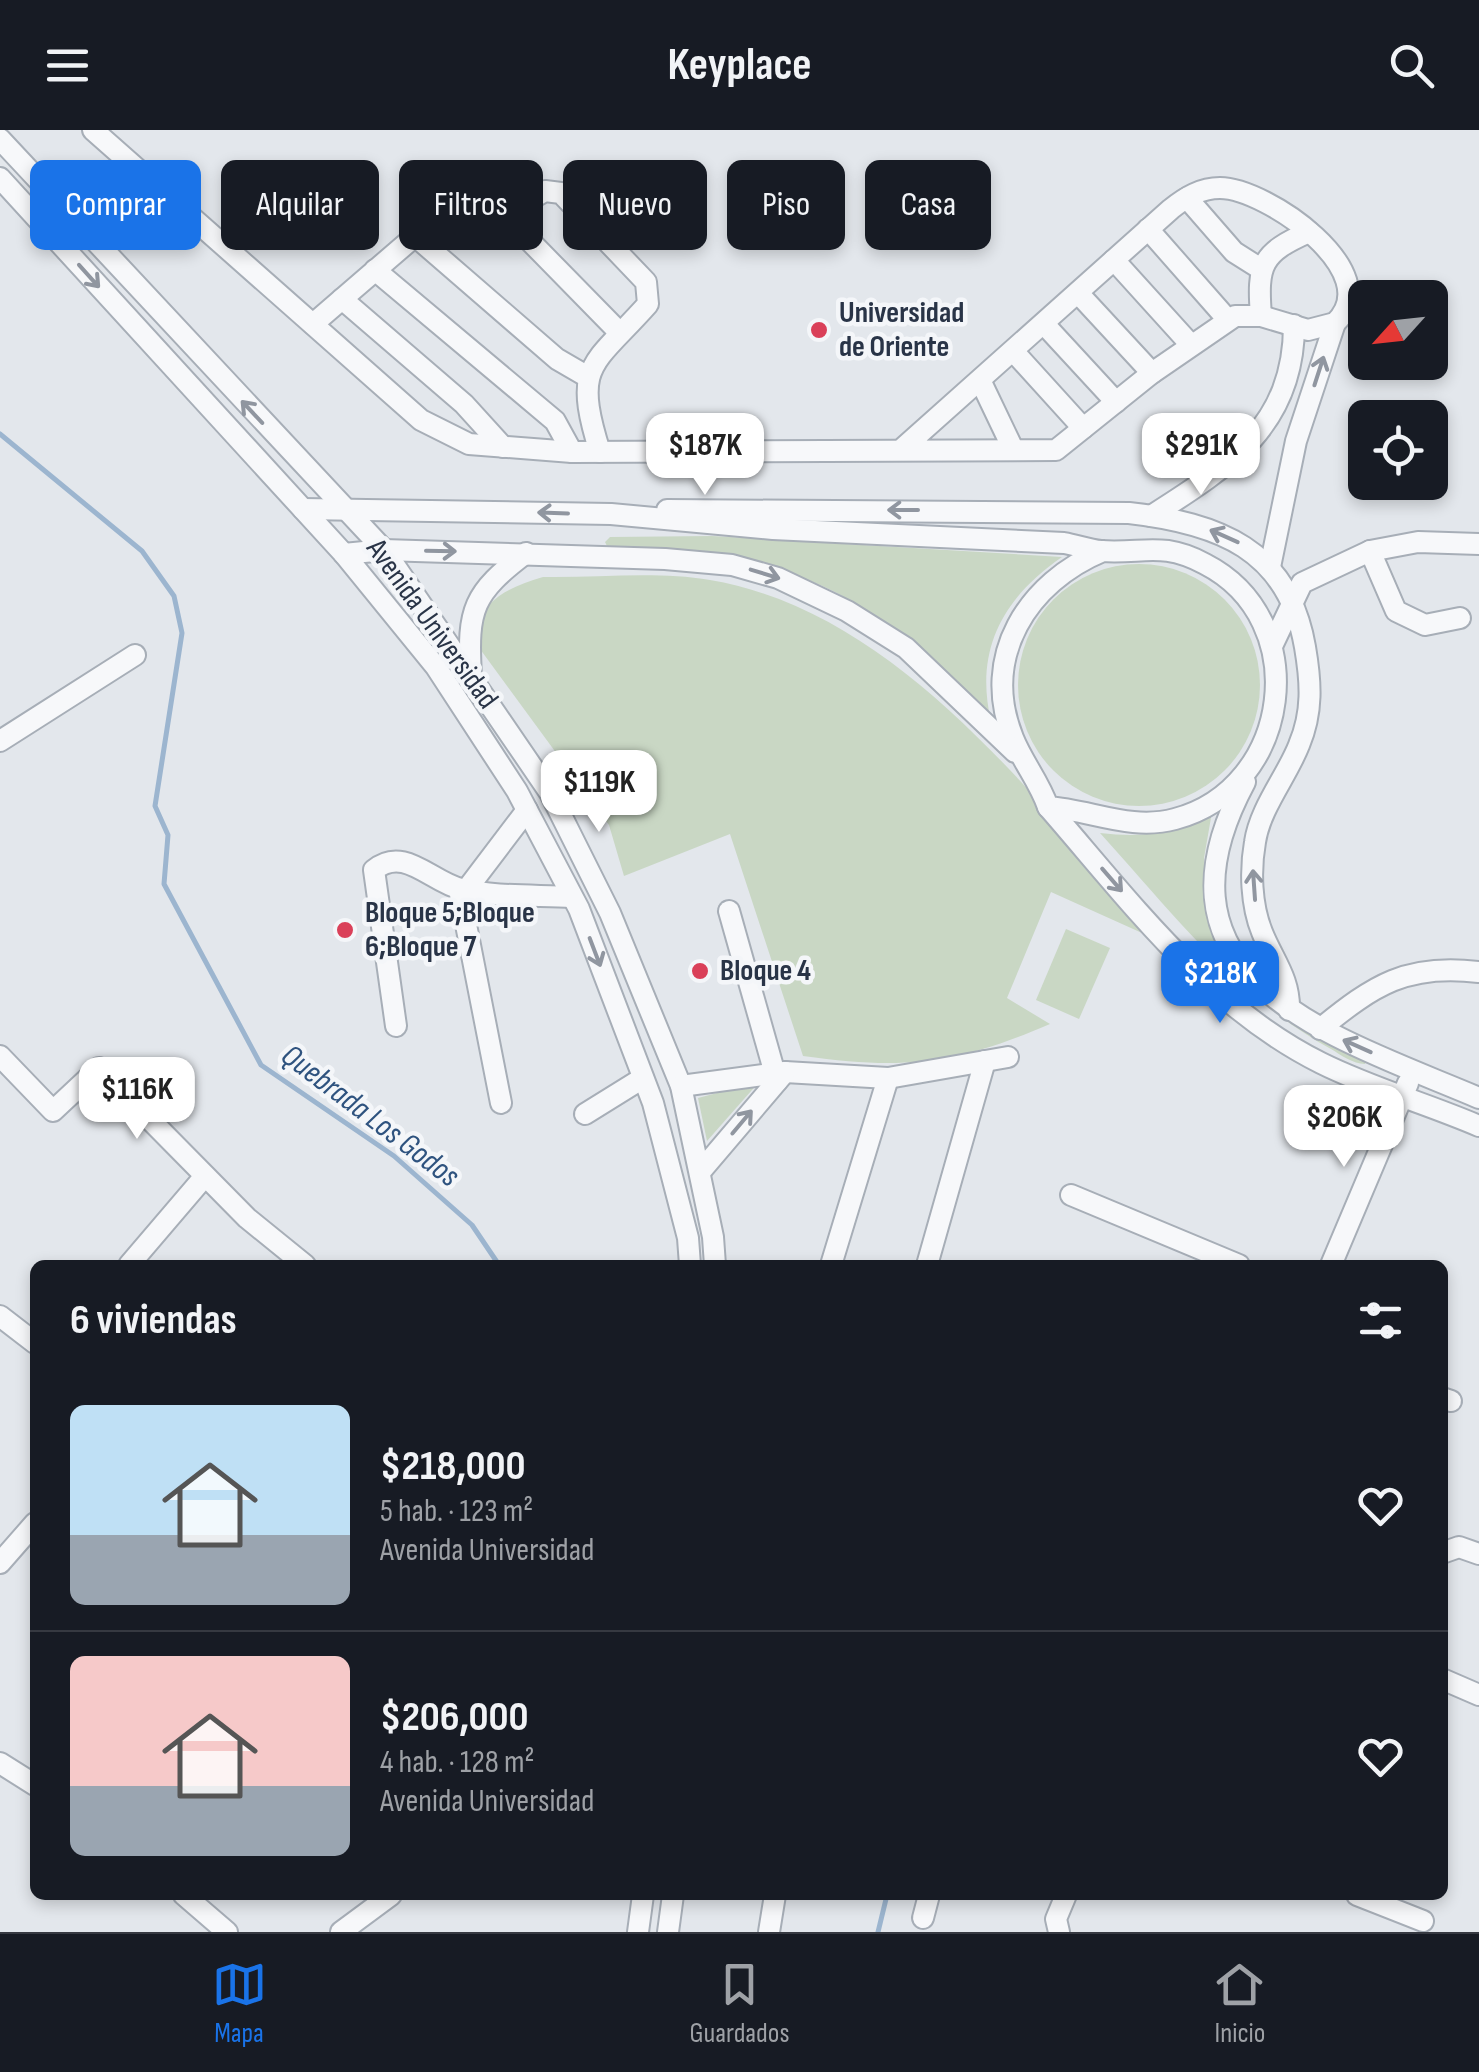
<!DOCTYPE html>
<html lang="es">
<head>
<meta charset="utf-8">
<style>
	:root { --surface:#171b24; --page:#242831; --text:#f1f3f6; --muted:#9ea1a6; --line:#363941; --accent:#1a73e8 }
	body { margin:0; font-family:"Sofia Sans Condensed",sans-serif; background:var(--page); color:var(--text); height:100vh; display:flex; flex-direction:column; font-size:38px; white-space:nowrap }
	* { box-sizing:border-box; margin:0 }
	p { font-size:32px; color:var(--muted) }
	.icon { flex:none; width:55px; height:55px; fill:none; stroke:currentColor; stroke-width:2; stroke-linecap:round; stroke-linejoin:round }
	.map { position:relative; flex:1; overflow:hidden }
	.drawer { position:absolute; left:30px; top:1130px; width:1418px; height:640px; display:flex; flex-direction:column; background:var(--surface); border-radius:15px; box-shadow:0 5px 15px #0003 }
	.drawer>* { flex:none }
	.top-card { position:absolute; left:30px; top:30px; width:1420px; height:90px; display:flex; gap:20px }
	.needle { width:65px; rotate:243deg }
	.tools { position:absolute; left:1348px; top:150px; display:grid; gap:20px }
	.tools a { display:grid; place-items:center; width:100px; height:100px; border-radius:15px; background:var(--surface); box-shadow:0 5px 15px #0003; font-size:50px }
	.price { position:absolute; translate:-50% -85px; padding:0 22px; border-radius:20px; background:#fff; color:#222; font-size:32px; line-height:65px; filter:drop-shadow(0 2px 5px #0008) }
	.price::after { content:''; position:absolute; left:50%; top:60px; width:30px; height:22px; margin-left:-15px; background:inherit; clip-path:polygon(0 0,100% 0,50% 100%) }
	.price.on { background:var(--accent); color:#fff }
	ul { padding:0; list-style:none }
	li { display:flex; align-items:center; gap:30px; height:250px; padding:0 40px }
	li+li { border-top:2px solid var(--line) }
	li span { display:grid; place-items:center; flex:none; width:280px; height:200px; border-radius:15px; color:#555 }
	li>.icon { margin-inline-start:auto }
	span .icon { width:120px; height:120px; fill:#fffc; stroke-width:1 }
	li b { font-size:42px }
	h2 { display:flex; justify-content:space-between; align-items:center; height:120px; padding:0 40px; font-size:42px }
	.chip { padding:0 35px; border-radius:15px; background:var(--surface); box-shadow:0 5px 15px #0003; font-size:35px; line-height:90px }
	.chip.on { background:var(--accent); color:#fff }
	header { display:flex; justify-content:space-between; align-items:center; height:130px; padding:0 40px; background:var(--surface); font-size:45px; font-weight:700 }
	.dock { display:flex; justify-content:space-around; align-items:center; height:140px; border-top:2px solid var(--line); background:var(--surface); font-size:28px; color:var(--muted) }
	.dock a { display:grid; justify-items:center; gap:5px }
	.dock .on { color:var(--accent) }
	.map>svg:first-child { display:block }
	.green { fill:#c9d7c4 }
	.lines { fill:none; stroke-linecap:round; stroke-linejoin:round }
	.stream { stroke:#9cb5cf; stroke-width:5 }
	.minor-casing { stroke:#a7aeb7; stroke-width:24 }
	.minor { stroke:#f7f8fa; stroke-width:20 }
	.oneway { stroke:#9096a0 }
	.poi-dot { fill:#da4059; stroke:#f4f6f9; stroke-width:4 }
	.labels { text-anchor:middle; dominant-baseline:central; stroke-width:9; stroke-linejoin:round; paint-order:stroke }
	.poi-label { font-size:30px; font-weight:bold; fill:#293447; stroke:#f4f6f9; text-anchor:start }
	.street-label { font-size:30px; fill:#293447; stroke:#f4f6f9 }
	.water-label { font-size:32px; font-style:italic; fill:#2f537f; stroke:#f4f6f9 }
</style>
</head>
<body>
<header><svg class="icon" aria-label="menu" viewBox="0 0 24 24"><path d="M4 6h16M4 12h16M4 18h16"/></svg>Keyplace<svg class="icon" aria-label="search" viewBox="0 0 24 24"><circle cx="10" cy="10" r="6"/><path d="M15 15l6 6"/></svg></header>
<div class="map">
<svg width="1479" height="1802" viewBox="0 0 1479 1802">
	<rect width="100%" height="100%" fill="#e3e7ec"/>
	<!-- green -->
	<g class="green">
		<path d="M712 406 1062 427C1004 467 974 519 991 591 932 526 863 462 775 439 722 425 662 425 608 418L605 412 610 407Z"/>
		<circle cx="1139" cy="555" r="121"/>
		<path d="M543 447C597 448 657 441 710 450 901 482 1040 676 1162 812L1051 762 1007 868 1050 894C955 935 904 940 803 926L730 704 624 746 609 695 480 519 473 498C489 466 510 457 543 447Z"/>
		<path d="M1212 682 1204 728 1207 758 1237 826 1366 930 1365 934C1353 934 1341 925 1331 919 1237 868 1171 781 1100 703 1143 708 1175 704 1212 682Z"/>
		<path d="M1066 799 1110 818 1079 889 1036 870Z"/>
		<path d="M759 952 707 1011 698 968Z"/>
	</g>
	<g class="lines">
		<!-- stream -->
		<g class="stream">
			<path d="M0 304 142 421 174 466 182 503 155 676 168 705 164 754 261 935 394 1026 472 1095 499 1135"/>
			<path d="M878 1802 887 1765"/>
		</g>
		<defs>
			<g id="minor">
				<path d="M93 0 421 290 469 314 572 322 1056 320 1152 243 1235 186H1261L1308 200 1335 193C1389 143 1266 58 1220 58 1201 58 1186 67 1171 79L902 319"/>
				<path d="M0 9 384 420 550 663 610 783 681 956 713 1107 715 1135"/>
				<path d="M0 48 344 424 436 537 517 661 579 779 653 973 688 1108 690 1135"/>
				<path d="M1187 68 1234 122 1261 139"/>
				<path d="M520 75 518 88 523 104 620 203"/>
				<path d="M1148 99 1228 190"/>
				<path d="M415 106 557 229 588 247"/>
				<path d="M1114 130 1191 215"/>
				<path d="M375 140 555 291 572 322"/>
				<path d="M1078 163 1152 243"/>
				<path d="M342 169 464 274 503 317"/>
				<path d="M1261 186C1257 135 1261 123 1309 102"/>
				<path d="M313 194 472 57H488L520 75 545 61 561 63 646 152 648 174C593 236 572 233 600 322"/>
				<path d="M1044 194 1116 272"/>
				<path d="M1014 222 1083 298"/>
				<path d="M981 252 1013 319"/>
				<path d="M303 379 611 384 773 399 1064 413C1076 415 1089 420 1101 421 1144 424 1162 411 1205 434 1314 490 1292 658 1175 689 1131 701 1091 680 1048 677 1039 651 1023 633 1013 608 980 526 1028 452 1103 421"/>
				<path d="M667 380 1129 383C1218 393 1288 419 1305 517 1311 552 1313 582 1299 615 1287 646 1260 678 1255 712 1250 740 1251 775 1262 802 1273 830 1290 848 1289 880"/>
				<path d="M1151 386C1228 337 1294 296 1294 195"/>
				<path d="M1370 421 1396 481 1425 495 1460 488"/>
				<path d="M344 424 384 420 665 429 732 435 778 448 847 481 906 518 1015 622"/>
				<path d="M1270 437 1296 311 1335 193"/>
				<path d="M1273 514 1302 453 1370 421 1418 412 1479 414"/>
				<path d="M471 545C467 479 473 463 526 423"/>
				<path d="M0 611 135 525"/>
				<path d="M1245 652C1138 851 1333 906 1479 968"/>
				<path d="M1048 677C1129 770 1208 877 1321 933 1371 958 1428 974 1479 996"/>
				<path d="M459 759 501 973"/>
				<path d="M467 759 527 680"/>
				<path d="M729 781 777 951"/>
				<path d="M396 896 374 740C404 715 431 752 461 759 495 767 536 765 572 767"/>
				<path d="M1320 899C1374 855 1407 833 1479 842"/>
				<path d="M0 926 53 981 99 938 247 1088 305 1135"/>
				<path d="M681 956 785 942 888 948 1008 927"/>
				<path d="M585 984 643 948"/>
				<path d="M700 1042 785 942"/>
				<path d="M1071 1065 1239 1135"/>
				<path d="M129 1135 205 1046"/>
				<path d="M831 1135 888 948"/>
				<path d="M927 1135 985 931"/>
				<path d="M1331 1135 1408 953"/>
				<path d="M0 1186 35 1213"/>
				<path d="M1442 1268 1451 1271"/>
				<path d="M1442 1423 1459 1417 1479 1424"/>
				<path d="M0 1433 35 1393"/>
				<path d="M1442 1549 1479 1565"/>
				<path d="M0 1633 35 1655"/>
				<path d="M184 1765 227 1802"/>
				<path d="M1357 1765 1423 1791"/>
				<path d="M923 1788 929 1765"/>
				<path d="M341 1802 391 1765"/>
				<path d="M638 1802 643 1765"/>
				<path d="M668 1802 673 1765"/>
				<path d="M769 1802 775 1765"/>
				<path d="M1059 1802 1056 1789 1066 1765"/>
			</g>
		</defs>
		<!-- minor casing -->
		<use href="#minor" class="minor-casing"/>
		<!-- minor -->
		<use href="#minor" class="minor"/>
	</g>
	<!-- one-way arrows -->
	<defs><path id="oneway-shaft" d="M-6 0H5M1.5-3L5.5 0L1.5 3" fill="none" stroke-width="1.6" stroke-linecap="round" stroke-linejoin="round" transform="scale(2.5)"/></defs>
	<g class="oneway">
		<use href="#oneway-shaft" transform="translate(89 146) rotate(48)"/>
		<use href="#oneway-shaft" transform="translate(1319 241) rotate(-72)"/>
		<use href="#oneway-shaft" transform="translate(252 282) rotate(-133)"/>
		<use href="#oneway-shaft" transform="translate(903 380) rotate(-180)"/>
		<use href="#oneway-shaft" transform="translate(553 383) rotate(-178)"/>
		<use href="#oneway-shaft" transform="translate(1224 406) rotate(-156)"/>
		<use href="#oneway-shaft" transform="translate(441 421) rotate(1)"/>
		<use href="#oneway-shaft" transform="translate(765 444) rotate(17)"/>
		<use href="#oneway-shaft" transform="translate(1112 750) rotate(49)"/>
		<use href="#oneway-shaft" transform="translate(1254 755) rotate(-94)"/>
		<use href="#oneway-shaft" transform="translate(595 822) rotate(69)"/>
		<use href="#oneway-shaft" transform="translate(1357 916) rotate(-156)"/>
		<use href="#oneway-shaft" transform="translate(742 992) rotate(-50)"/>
	</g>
	<!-- markers -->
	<g class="poi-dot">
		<circle cx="819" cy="200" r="10"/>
		<circle cx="345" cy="800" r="10"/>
		<circle cx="700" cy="841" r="10"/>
	</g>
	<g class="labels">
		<!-- poi labels -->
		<g class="poi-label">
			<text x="839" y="183">Universidad<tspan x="839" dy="34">de Oriente</tspan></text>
			<text x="365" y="783">Bloque 5;Bloque<tspan x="365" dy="34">6;Bloque 7</tspan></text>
			<text x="720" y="841">Bloque 4</text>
		</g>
		<!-- street labels -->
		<g class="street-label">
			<text transform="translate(432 494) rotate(54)">Avenida Universidad</text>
		</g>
		<!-- water labels -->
		<g class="water-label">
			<text transform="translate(370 986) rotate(37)">Quebrada Los Godos</text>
		</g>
	</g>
</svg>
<div class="tools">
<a><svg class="needle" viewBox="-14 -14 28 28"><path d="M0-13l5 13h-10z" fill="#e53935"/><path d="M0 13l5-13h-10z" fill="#9ea1a6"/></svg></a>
<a><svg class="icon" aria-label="locate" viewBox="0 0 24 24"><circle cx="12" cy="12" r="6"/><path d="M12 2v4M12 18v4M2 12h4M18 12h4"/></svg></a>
</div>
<b class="price" style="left:705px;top:368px">$187K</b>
<b class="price" style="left:1201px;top:368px">$291K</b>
<b class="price" style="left:599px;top:705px">$119K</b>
<b class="price on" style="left:1220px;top:896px">$218K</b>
<b class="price" style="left:137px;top:1012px">$116K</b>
<b class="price" style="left:1344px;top:1040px">$206K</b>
<div class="top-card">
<a class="chip on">Comprar</a>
<a class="chip">Alquilar</a>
<a class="chip">Filtros</a>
<a class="chip">Nuevo</a>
<a class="chip">Piso</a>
<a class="chip">Casa</a>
</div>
<section class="drawer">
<h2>6 viviendas<svg class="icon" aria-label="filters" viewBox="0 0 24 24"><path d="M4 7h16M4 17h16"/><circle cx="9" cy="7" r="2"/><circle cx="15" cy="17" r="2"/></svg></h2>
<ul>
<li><span style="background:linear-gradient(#bfe0f5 65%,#9aa5b1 0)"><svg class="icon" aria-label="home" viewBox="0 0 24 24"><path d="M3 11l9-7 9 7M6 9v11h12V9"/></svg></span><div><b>$218,000</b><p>5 hab. · 123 m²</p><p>Avenida Universidad</p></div><svg class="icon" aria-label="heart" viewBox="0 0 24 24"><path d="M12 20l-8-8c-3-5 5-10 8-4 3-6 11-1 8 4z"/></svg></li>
<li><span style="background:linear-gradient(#f6c9c9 65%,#9aa5b1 0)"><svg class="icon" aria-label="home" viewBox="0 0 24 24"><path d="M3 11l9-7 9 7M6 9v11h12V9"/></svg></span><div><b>$206,000</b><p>4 hab. · 128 m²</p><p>Avenida Universidad</p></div><svg class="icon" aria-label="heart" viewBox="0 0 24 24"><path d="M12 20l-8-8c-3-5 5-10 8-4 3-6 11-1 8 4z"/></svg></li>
</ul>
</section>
</div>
<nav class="dock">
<a class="on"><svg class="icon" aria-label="map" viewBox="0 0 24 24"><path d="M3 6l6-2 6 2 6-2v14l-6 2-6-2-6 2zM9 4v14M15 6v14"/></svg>Mapa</a>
<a><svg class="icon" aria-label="saved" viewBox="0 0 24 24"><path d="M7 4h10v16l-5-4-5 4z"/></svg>Guardados</a>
<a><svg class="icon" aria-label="home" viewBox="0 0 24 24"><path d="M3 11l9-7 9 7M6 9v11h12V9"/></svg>Inicio</a>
</nav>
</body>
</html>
